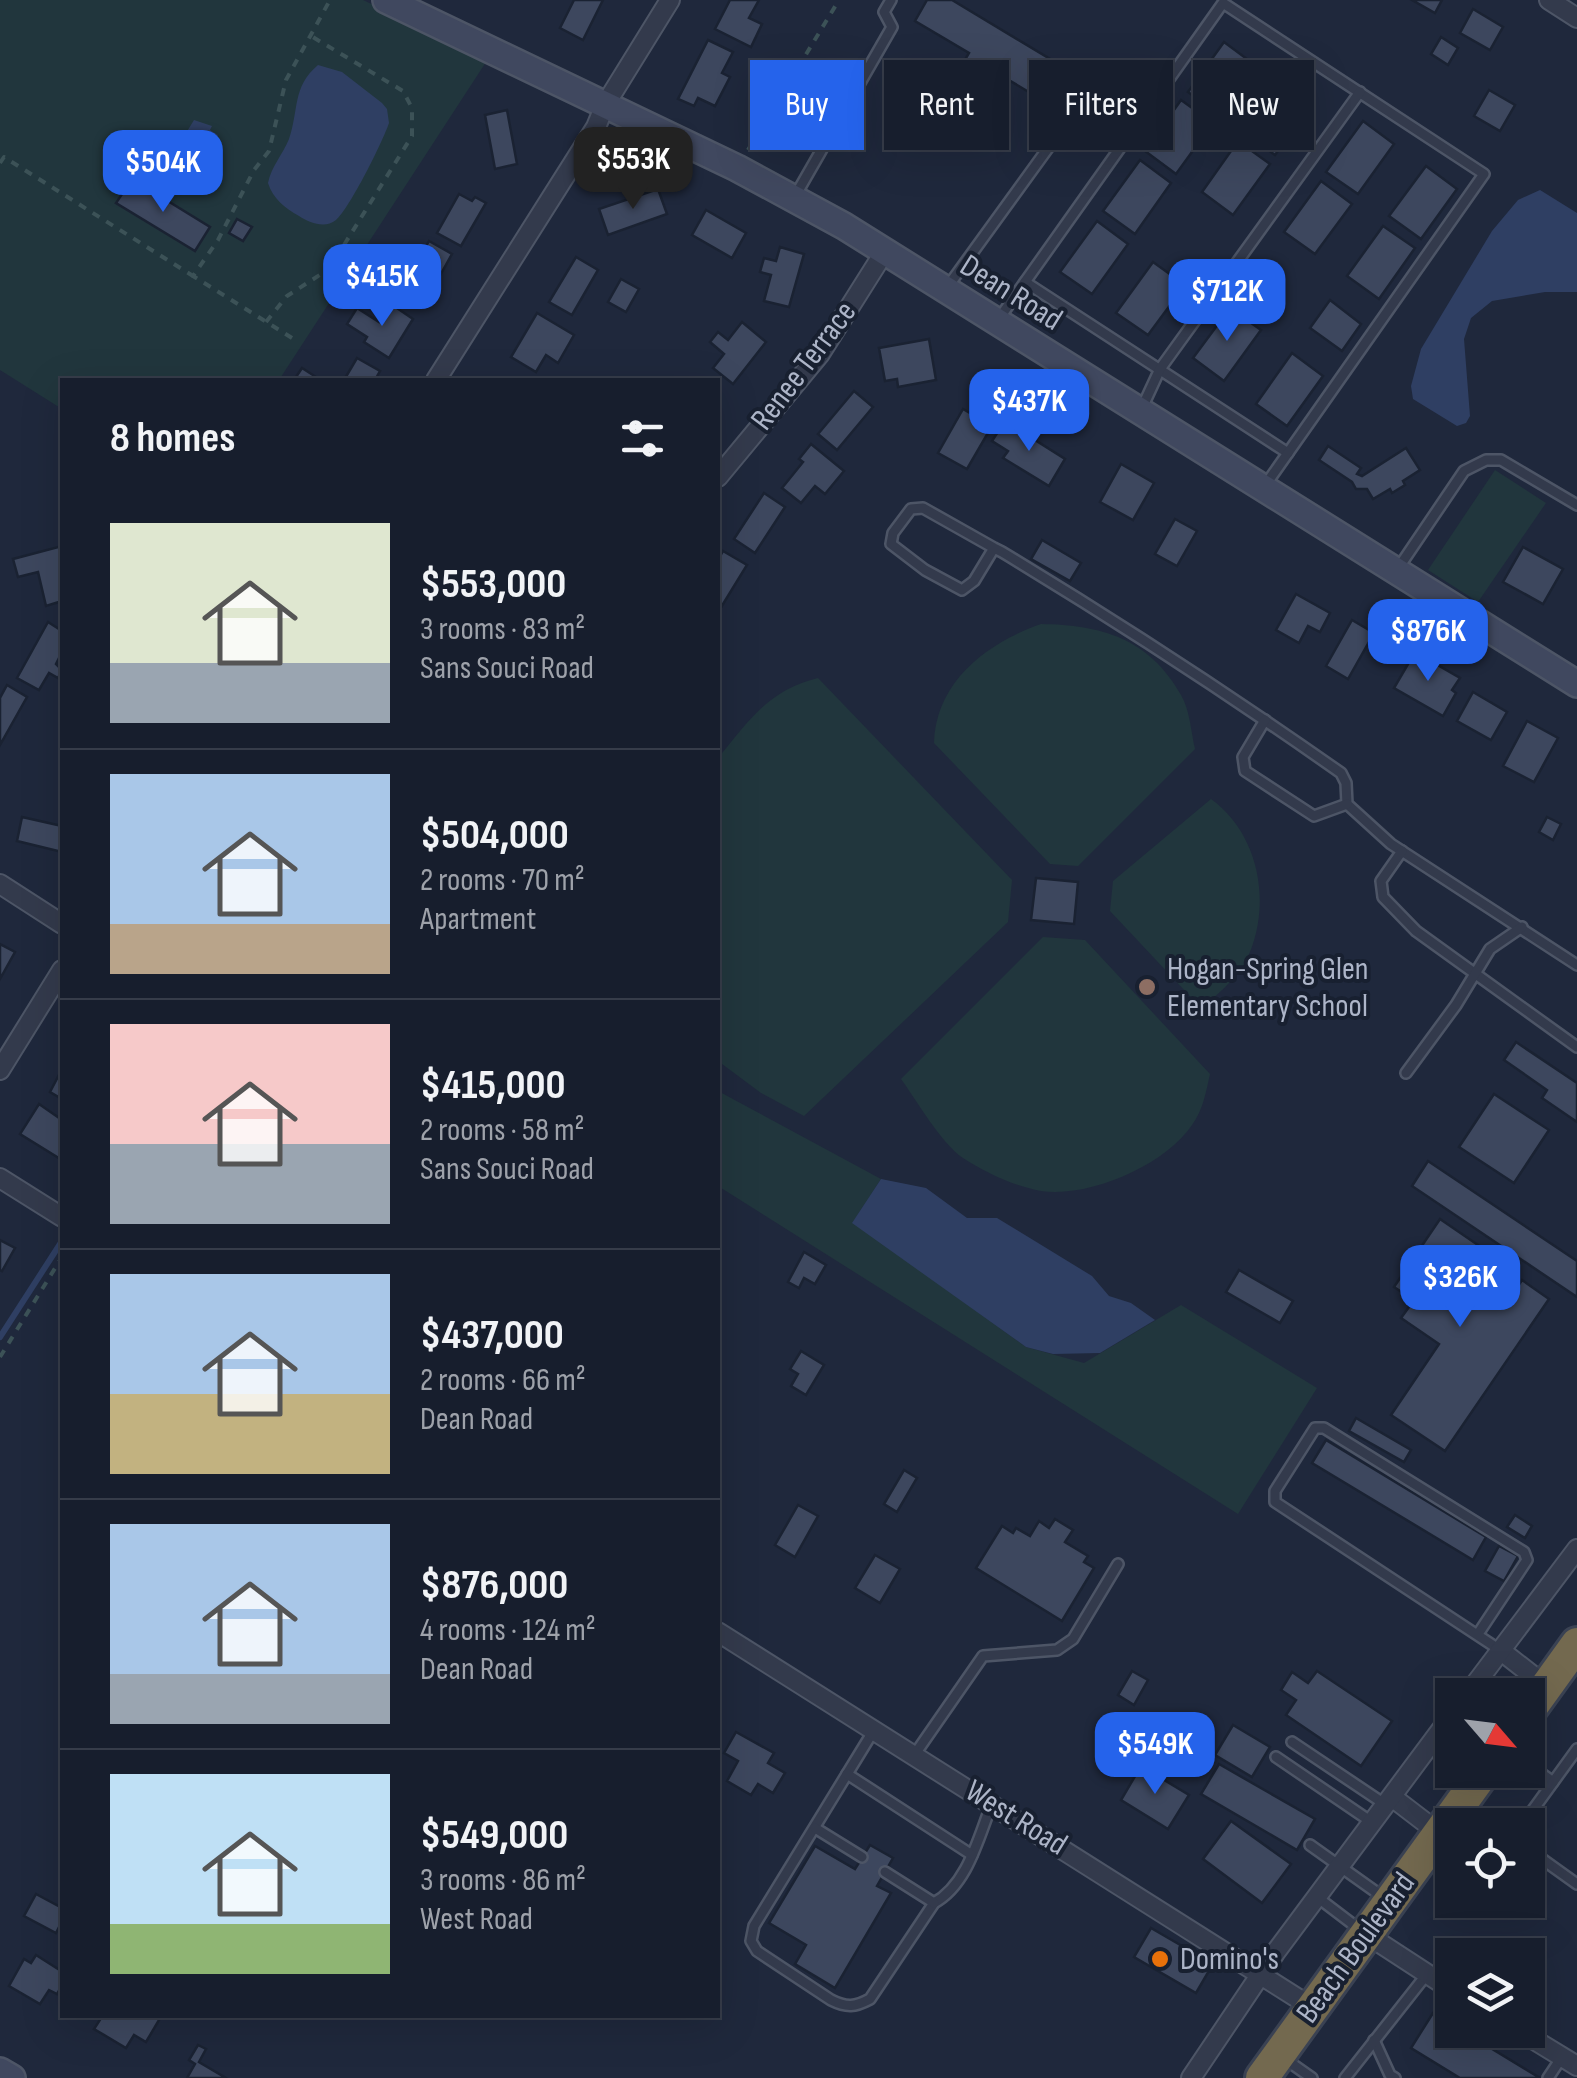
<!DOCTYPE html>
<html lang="en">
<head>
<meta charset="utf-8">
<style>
	:root { --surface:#171e2d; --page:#242b39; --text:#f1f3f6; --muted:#9ea2aa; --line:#363c49; --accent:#2563eb }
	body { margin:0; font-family:"Sofia Sans Condensed",sans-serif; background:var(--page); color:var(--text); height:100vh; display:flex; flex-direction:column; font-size:38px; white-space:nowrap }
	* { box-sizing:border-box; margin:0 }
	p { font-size:32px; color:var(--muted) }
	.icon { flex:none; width:55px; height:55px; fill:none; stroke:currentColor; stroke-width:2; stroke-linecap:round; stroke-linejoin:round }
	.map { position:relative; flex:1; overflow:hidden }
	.sheet { position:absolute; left:60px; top:378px; width:660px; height:1640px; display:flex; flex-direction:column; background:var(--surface); border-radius:0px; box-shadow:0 10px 40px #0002,0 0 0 2px var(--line) }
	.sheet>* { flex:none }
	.guide { position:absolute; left:750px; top:60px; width:675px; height:90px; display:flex; gap:20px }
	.needle { width:65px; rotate:118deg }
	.fabs { position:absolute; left:1435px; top:1678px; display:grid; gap:20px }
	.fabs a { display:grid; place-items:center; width:110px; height:110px; border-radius:0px; background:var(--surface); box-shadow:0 10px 40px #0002,0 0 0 2px var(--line); font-size:50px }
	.price { position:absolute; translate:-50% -85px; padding:0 22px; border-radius:20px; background:var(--accent); color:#fff; font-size:32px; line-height:65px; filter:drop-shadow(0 2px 5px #0008) }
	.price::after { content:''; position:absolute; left:50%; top:60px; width:30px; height:22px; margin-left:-15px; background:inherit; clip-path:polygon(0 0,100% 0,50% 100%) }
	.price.active { background:#222; color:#fff }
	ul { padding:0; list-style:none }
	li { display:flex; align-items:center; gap:30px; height:250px; padding:0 50px }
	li+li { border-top:2px solid var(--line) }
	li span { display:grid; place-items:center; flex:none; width:280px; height:200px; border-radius:0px; color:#555 }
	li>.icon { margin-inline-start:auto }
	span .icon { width:120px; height:120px; fill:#fffc; stroke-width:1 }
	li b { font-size:42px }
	h2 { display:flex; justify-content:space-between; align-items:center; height:120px; padding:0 50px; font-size:42px }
	.pill { padding:0 35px; border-radius:0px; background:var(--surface); box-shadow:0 10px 40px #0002,0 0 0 2px var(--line); font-size:35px; line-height:90px }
	.pill.active { background:var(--accent); color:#fff }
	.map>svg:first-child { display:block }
	.green { fill:#21363d }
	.water { fill:#2f3f63 }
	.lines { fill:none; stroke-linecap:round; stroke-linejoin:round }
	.stream { stroke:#2f3f63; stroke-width:6 }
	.building { fill:#3d475e; stroke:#1a2232; stroke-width:2.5 }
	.lane-casing { stroke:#4d5566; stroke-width:14 }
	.street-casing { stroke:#4d5566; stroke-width:22 }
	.secondary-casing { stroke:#4d5566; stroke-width:30 }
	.highway-casing { stroke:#3a4253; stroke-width:38 }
	.path { stroke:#3c5257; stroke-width:4; stroke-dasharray:8 8; stroke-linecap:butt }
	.lane { stroke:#333a4c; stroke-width:9 }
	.street { stroke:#333a4c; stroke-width:18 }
	.secondary { stroke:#40485f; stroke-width:25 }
	.highway { stroke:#73694f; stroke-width:32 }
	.education-dot { fill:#8d6e63; stroke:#182030; stroke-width:4 }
	.food-dot { fill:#e8710a; stroke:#182030; stroke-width:4 }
	.labels { text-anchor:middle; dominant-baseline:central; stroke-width:8; stroke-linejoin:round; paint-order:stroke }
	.street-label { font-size:32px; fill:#adb5c8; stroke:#182030 }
	.poi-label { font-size:32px; fill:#adb5c8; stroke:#182030; text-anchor:start }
</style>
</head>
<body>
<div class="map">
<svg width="1577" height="2078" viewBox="0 0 1577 2078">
	<rect width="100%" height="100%" fill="#1f283c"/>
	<!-- green -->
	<g class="green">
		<path d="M0 0H363L488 59 279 380H62V409L0 370Z"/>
		<path d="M1495 470 1546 503 1478 602 1428 570Z"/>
		<path d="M1041 624C1101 625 1149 638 1181 695 1190 710 1191 732 1195 749L1078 866 1050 864 934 743C936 681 987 643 1041 624Z"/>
		<path d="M818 678 1012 880 1008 922 804 1116 761 1093 718 1061V758C749 721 768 690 818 678Z"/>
		<path d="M1211 799C1261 835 1273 909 1245 963 1235 980 1216 995 1202 1009L1110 911 1113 881Z"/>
		<path d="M1043 937 1085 940 1210 1074C1206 1092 1203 1110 1192 1125 1165 1165 1090 1198 1041 1191 1014 1186 986 1173 963 1158 941 1143 917 1101 901 1079Z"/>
		<path d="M718 1091 881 1179 853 1222 1026 1347 1084 1363 1181 1305 1317 1388 1238 1514 718 1186Z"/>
	</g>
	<!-- water -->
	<g class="water">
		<path d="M318 65 342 72 382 103 387 109 389 123C383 141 350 208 336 220 325 229 310 223 299 216 285 208 273 199 268 183 271 167 283 154 289 139 299 110 292 87 318 65Z"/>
		<path d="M194 120 212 126 210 130 218 135 183 192 159 177Z"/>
		<path d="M1540 190 1577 213V292H1545L1492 301 1471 318 1464 339 1470 416 1466 423 1457 426 1413 399 1411 386 1421 349 1492 231 1518 200Z"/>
		<path d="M881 1179 926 1188 967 1218H997L1092 1276 1109 1296 1131 1303 1155 1320 1100 1353 1053 1354 1026 1347 852 1223Z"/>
	</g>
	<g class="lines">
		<!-- stream -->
		<path class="stream" d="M0 1337 62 1241"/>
	</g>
	<!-- building -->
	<g class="building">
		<path d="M574 0H603L583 40 560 28Z"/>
		<path d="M730 0H759L749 18 762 24 751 47 715 29Z"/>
		<path d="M927 0H952L1085 80 1080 88 1094 97 1079 122 1007 79 974 135 935 111 969 53 915 21Z"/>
		<path d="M1412 0H1442L1435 13Z"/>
		<path d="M1473 9 1503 27 1490 50 1460 33Z"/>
		<path d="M1441 37 1458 48 1448 65 1431 54Z"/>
		<path d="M708 40 733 52 722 73 730 77 715 106 698 98 694 106 678 99Z"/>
		<path d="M1224 42 1255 65 1219 115 1188 92Z"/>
		<path d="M1280 81 1312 104 1275 155 1244 132Z"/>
		<path d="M1489 90 1515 105 1500 131 1474 116Z"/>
		<path d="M1181 100 1213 123 1176 174 1145 151Z"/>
		<path d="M507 110 517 164 495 169 485 115Z"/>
		<path d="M1363 121 1394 144 1358 194 1326 172Z"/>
		<path d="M1238 141 1270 164 1233 215 1202 192Z"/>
		<path d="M1140 160 1171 183 1135 234 1103 211Z"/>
		<path d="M1426 166 1457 189 1421 239 1389 216Z"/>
		<path d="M132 179 210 227 195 251 116 203Z"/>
		<path d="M1321 181 1352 204 1315 254 1284 232Z"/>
		<path d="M658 189 667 214 608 235 599 209Z"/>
		<path d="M459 194 472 201 475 197 486 203 461 246 437 233Z"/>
		<path d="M706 210 746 233 732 258 692 235Z"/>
		<path d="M237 219 252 227 243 241 229 233Z"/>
		<path d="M1097 221 1128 244 1092 294 1060 272Z"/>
		<path d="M1383 226 1415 248 1379 299 1347 276Z"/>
		<path d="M429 241 452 254 432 290 409 276Z"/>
		<path d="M780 247 804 254 789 307 764 301 771 275 760 272 764 258 776 261Z"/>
		<path d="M576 257 598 270 572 315 549 302Z"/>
		<path d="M1153 262 1185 285 1148 335 1116 313Z"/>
		<path d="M621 279 639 289 626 312 608 302Z"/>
		<path d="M1330 300 1361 324 1342 351 1310 328Z"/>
		<path d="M391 304 413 319 389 358 364 342 367 337 347 324 357 308 379 322Z"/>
		<path d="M1230 308 1261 330 1224 381 1193 358Z"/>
		<path d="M537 313 574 335 558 363 546 355 536 372 511 357Z"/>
		<path d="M742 322 766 342 733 384 713 368 724 354 710 342 718 332 728 340Z"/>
		<path d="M929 339 936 380 898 387 897 379 885 381 879 348Z"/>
		<path d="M1292 353 1323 376 1287 426 1256 404Z"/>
		<path d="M357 358 380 371 375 380H344Z"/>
		<path d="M302 368 316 377 314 380H294Z"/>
		<path d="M854 391 873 407 837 450 818 434Z"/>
		<path d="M963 409 992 426 967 469 938 453Z"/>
		<path d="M1005 421 1065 459 1049 486 1003 458 1008 451 992 441Z"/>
		<path d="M811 444 844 471 825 494 815 486 801 503 782 488 803 462 799 459Z"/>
		<path d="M1328 446 1361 468 1357 474 1362 476 1406 448 1420 470 1403 481 1405 485 1392 493 1390 489 1373 499 1367 489H1356L1352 482 1319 460Z"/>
		<path d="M1121 464 1154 483 1133 520 1100 502Z"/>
		<path d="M764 493 785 507 755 553 734 539Z"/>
		<path d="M1175 519 1197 531 1177 566 1155 554Z"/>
		<path d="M1042 540 1081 563 1070 581 1031 559Z"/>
		<path d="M62 546V601L46 606 38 572 18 577 13 559Z"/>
		<path d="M1523 547 1563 569 1543 604 1503 582Z"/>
		<path d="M723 551 747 565 720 609 718 560Z"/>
		<path d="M1296 594 1330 613 1320 632 1308 626 1299 643 1276 630Z"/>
		<path d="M1352 620 1374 633 1348 679 1326 666Z"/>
		<path d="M48 622 62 631V652L56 664 62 670 58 678 49 673 39 690 17 678Z"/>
		<path d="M1415 652 1460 678 1452 690 1456 693 1443 716 1394 688Z"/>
		<path d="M7 685 27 697 0 745V698Z"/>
		<path d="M1473 692 1507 712 1491 740 1457 721Z"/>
		<path d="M1527 721 1558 738 1534 782 1503 766Z"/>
		<path d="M22 817 62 826V852L17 841Z"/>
		<path d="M1547 817 1561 824 1553 840 1539 832Z"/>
		<path d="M1036 878 1078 882 1074 924 1031 920Z"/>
		<path d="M0 944 15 952 0 979Z"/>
		<path d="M1516 1042 1577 1083V1122L1542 1098 1547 1090 1504 1060Z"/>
		<path d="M62 1069V1099L50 1092Z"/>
		<path d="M1494 1094 1549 1130 1514 1183 1459 1147Z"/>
		<path d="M39 1104 62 1120V1160L20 1134Z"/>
		<path d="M1428 1161 1577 1261V1297L1412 1186Z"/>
		<path d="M1440 1219 1510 1267 1495 1288 1510 1298 1522 1280 1549 1299 1445 1451 1391 1415 1439 1344 1401 1318 1414 1300 1394 1287Z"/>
		<path d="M0 1240 15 1248 2 1271 0 1270Z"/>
		<path d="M804 1252 826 1265 815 1284 804 1278 799 1288 788 1282Z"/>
		<path d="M1239 1270 1293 1301 1280 1323 1226 1292Z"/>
		<path d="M801 1351 824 1365 806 1395 791 1386 798 1374 790 1369Z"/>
		<path d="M1356 1418 1411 1450 1404 1462 1349 1431Z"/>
		<path d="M1326 1440 1486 1537 1473 1560 1312 1463Z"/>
		<path d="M904 1470 917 1478 897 1512 884 1504Z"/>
		<path d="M798 1505 818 1516 795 1557 775 1545Z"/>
		<path d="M1515 1515 1532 1526 1525 1538 1507 1527Z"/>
		<path d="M1055 1519 1073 1530 1065 1542 1088 1556 1084 1562 1094 1568 1062 1621 976 1568 1002 1526 1013 1533 1016 1528 1030 1536 1039 1521 1049 1528Z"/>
		<path d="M1499 1546 1518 1556 1504 1581 1485 1571Z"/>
		<path d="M875 1555 900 1569 880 1603 855 1588Z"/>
		<path d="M1132 1671 1148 1680 1134 1705 1118 1695Z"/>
		<path d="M1317 1671 1392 1721 1361 1766 1286 1715 1296 1700 1281 1690 1292 1672 1308 1683Z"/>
		<path d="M1233 1725 1270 1747 1252 1777 1215 1755Z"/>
		<path d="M736 1732 774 1753 768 1763 785 1773 773 1793 758 1784 751 1795 727 1781 738 1761 724 1753Z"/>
		<path d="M1219 1764 1315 1819 1297 1850 1201 1794Z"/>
		<path d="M1141 1766 1189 1795 1168 1829 1121 1800Z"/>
		<path d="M1231 1821 1291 1864 1262 1903 1203 1859Z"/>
		<path d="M870 1845 893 1858 877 1886 891 1893 835 1988 795 1964 806 1945 769 1923 815 1846 855 1869Z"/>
		<path d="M36 1894 62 1908V1921L56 1933 24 1916Z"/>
		<path d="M1151 1928 1213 1964 1196 1993 1134 1957Z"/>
		<path d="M36 1955 58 1969 62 1961V1985L57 1994 49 1990 40 2004 9 1986 24 1959 31 1963Z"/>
		<path d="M1433 2013 1452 2025V2030H1461L1540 2078H1460L1411 2048Z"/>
		<path d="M103 2015H162L146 2042 134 2035 126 2048 94 2029Z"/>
		<path d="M198 2045 206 2049 199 2062 226 2078H187L195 2064 189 2060Z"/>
	</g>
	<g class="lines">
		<defs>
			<g id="lane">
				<path d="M794 198 892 27 884 12 891 0"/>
				<path d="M1025 282 1288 453"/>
				<path d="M946 289 1059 133"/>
				<path d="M998 320 1223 3 1484 174 1264 487"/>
				<path d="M1141 410 1160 369 1360 92"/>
				<path d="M994 548 974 581 962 590 925 570 891 544 893 533 911 509 923 508 994 548 1002 552C1118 622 1230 695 1341 773L1346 783 1347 804 1391 844 1577 965"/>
				<path d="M1397 570 1464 471 1486 460H1501L1577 505"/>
				<path d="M1265 720 1243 757 1245 771 1314 816 1347 804"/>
				<path d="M1402 851 1381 881 1383 897 1416 931 1577 1047"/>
				<path d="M1406 1073 1456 1005 1490 949 1522 927"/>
				<path d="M1478 1634 1527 1560 1524 1552 1324 1428H1315L1275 1491V1502L1500 1650"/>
				<path d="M874 1730 754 1926 751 1941 757 1951 831 2000C847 2008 855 2007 870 1999L934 1903C967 1885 978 1839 991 1806"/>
				<path d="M1292 1742 1386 1805"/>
				<path d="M915 1754 983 1656 1057 1650 1073 1639 1118 1564"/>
				<path d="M1276 1757 1373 1823"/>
				<path d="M1528 1764 1553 1782"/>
				<path d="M847 1774 972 1855"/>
				<path d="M1469 1806 1495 1825"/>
				<path d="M1522 1825 1577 1749"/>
				<path d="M815 1828 862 1857"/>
				<path d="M1310 1845 1383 1897"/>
				<path d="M1528 1849 1577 1884"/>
				<path d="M885 1872 934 1903"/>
				<path d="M1317 1897 1363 1932"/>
				<path d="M1374 2040 1390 2075 1395 2078"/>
				<path d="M1285 2059 1312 2078"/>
				<path d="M1345 2078 1427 1974"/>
				<path d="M1548 2078 1562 2057"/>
			</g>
			<g id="street">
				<path d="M1549 0 1577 18"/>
				<path d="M436 380 596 127 605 105 670 0"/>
				<path d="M718 477 820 354 885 251"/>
				<path d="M0 884 62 924"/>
				<path d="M0 1070 62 970"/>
				<path d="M0 1178 62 1217"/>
				<path d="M718 1632 1313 2008"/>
				<path d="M1500 1650 1546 1686"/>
				<path d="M1467 1695 1577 1549"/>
				<path d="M1392 1797 1439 1833"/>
				<path d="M1366 1934 1452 1990"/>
				<path d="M1518 2030 1577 2066"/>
				<path d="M1191 2078 1275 1953 1452 1715"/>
			</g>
			<g id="secondary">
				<path d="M386 0 737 168 844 226 1577 684"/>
				<path d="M0 2071 12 2078"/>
			</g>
			<g id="highway">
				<path d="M1528 1712 1577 1644"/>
				<path d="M1262 2078 1485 1770"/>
			</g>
		</defs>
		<!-- lane casing -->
		<use href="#lane" class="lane-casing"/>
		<!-- street casing -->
		<use href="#street" class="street-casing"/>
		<!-- secondary casing -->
		<use href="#secondary" class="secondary-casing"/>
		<!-- highway casing -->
		<use href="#highway" class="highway-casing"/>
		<!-- path -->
		<g class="path">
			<path d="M748 150 839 0"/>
			<path d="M0 163 4 157 193 276"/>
			<path d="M266 322 287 296 329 269 412 136V108L403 91 311 36"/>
			<path d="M292 338 193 276 218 240 254 170 269 151 286 80 330 0"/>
			<path d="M0 1357 62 1257"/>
		</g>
		<!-- lane -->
		<use href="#lane" class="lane"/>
		<!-- street -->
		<use href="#street" class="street"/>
		<!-- secondary -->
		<use href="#secondary" class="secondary"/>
		<!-- highway -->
		<use href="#highway" class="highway"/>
	</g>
	<!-- markers -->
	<circle class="education-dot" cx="1147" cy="987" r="10"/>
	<circle class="food-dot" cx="1160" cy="1959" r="10"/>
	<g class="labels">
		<!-- street labels -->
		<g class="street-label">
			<text transform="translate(1011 293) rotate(32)">Dean Road</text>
			<text transform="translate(804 366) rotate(-53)">Renee Terrace</text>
			<text transform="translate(1016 1818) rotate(32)">West Road</text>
			<text transform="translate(1356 1948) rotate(-54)">Beach Boulevard</text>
		</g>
		<!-- poi labels -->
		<g class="poi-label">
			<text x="1167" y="969">Hogan-Spring Glen<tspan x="1167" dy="37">Elementary School</tspan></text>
			<text x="1180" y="1959">Domino's</text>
		</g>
	</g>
</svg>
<div class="fabs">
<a><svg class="needle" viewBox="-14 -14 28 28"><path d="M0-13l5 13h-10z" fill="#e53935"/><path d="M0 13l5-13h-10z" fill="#9ea2aa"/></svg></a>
<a><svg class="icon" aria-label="locate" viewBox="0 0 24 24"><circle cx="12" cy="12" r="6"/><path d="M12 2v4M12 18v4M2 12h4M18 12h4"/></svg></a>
<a><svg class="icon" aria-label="layers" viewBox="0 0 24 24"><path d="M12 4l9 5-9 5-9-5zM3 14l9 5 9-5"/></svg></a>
</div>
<b class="price active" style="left:633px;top:212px">$553K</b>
<b class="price" style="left:163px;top:215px">$504K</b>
<b class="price" style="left:382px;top:329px">$415K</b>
<b class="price" style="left:1227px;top:344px">$712K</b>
<b class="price" style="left:1029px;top:454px">$437K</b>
<b class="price" style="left:1428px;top:684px">$876K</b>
<b class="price" style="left:1460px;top:1330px">$326K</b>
<b class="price" style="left:1155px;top:1797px">$549K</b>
<div class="guide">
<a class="pill active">Buy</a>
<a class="pill">Rent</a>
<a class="pill">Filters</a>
<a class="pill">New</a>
</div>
<section class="sheet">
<h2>8 homes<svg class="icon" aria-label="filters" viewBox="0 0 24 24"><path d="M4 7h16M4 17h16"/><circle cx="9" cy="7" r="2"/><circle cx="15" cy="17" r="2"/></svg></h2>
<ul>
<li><span style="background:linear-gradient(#dfe7d0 70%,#9aa5b1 0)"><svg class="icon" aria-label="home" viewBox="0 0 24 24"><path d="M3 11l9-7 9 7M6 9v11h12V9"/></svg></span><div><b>$553,000</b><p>3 rooms · 83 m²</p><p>Sans Souci Road</p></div></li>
<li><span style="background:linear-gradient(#a9c7e8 75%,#b9a48a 0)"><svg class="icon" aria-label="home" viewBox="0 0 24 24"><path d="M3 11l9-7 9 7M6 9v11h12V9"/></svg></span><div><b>$504,000</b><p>2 rooms · 70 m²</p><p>Apartment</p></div></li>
<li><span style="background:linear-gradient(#f6c9c9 60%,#9aa5b1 0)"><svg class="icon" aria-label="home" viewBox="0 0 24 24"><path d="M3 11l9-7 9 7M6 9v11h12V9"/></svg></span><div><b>$415,000</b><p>2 rooms · 58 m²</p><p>Sans Souci Road</p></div></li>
<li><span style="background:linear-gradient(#a9c7e8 60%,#c2b280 0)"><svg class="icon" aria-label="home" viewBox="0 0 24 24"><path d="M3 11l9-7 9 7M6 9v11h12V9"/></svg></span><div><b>$437,000</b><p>2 rooms · 66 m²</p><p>Dean Road</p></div></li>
<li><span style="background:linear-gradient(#a9c7e8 75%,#9aa5b1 0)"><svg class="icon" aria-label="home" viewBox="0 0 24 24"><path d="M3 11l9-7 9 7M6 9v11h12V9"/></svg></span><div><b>$876,000</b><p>4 rooms · 124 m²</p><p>Dean Road</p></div></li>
<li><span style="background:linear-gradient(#bfe0f5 75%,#8fb573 0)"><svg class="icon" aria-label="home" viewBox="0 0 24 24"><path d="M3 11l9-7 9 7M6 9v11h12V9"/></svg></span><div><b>$549,000</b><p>3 rooms · 86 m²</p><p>West Road</p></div></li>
</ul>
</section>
</div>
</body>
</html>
